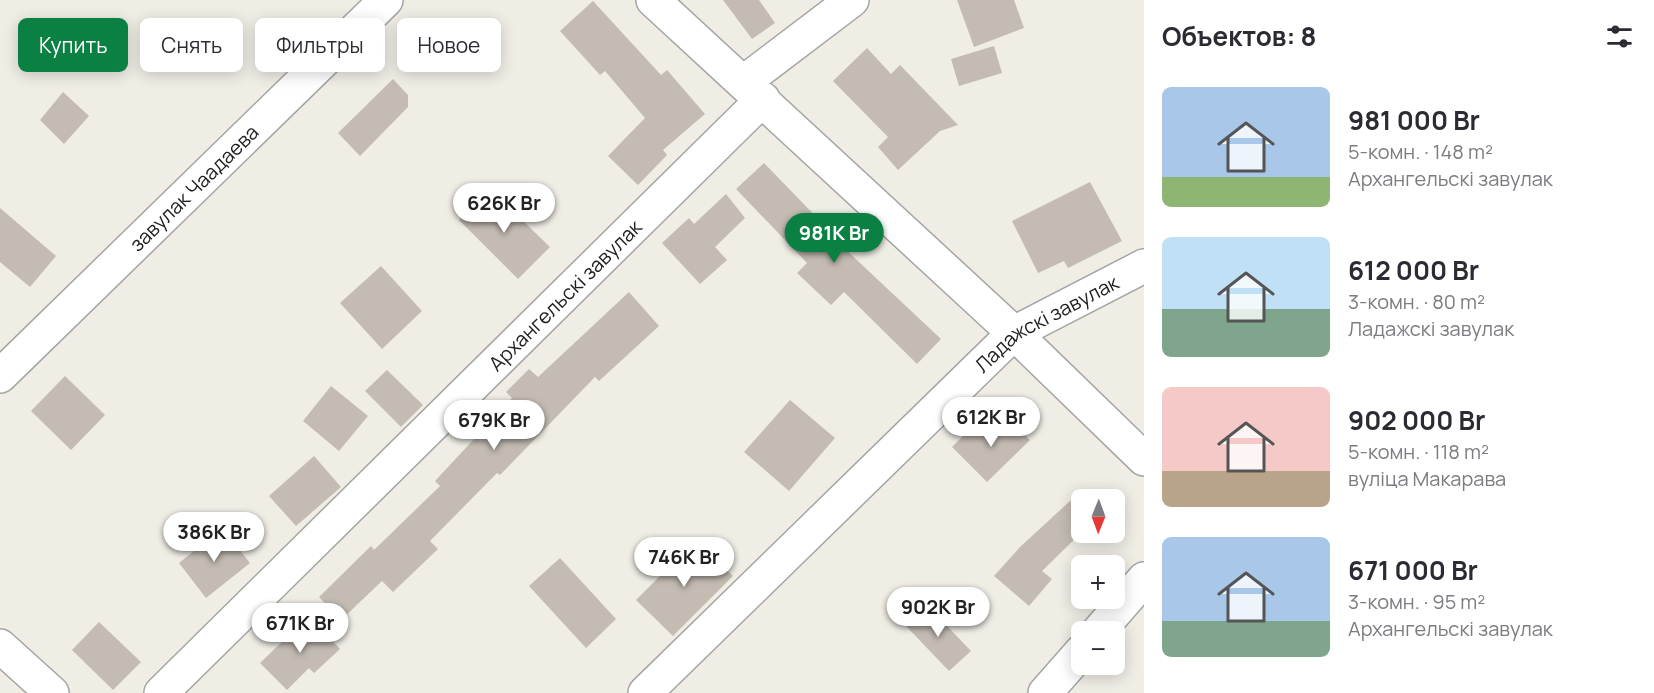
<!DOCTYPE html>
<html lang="ru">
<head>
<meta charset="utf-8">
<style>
	:root { --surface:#fff; --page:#f2f2f3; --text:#2b2b33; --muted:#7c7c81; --accent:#0b8043 }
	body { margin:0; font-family:Manrope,sans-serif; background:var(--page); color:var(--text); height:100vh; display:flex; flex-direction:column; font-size:22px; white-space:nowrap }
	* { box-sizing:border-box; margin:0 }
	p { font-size:20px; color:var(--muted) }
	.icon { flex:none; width:33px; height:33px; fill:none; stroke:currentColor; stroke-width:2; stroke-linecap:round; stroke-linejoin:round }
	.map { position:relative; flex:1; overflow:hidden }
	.panel { display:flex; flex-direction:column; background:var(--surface); width:510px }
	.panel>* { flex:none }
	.hud { position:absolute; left:18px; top:18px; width:570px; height:54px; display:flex; gap:12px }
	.needle { width:39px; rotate:181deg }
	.buttons { position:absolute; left:1071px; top:489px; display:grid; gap:12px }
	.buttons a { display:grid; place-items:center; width:54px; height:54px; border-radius:9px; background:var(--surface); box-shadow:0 3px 15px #0003; font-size:30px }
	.price { position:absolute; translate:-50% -51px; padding:0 14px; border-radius:21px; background:#fff; color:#222; font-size:20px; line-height:39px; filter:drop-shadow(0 2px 3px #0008) }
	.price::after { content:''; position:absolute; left:50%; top:36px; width:18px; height:14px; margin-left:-9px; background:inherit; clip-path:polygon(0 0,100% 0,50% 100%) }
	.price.active { background:var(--accent); color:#fff }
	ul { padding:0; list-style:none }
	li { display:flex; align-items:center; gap:18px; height:150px; padding:0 18px }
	li span { display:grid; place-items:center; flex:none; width:168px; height:120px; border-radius:9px; color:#555 }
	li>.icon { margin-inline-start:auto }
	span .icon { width:72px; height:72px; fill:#fffc; stroke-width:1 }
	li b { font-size:26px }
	h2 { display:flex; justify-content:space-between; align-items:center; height:72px; padding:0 18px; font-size:26px }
	.pill { padding:0 21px; border-radius:9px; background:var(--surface); box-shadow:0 3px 15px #0003; font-size:21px; line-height:54px }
	.pill.active { background:var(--accent); color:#fff }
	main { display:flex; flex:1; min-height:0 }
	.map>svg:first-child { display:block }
	.building { fill:#c4bcb3 }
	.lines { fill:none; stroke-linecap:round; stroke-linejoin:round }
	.street-casing { stroke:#a5a5a5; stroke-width:36 }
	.street { stroke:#fff; stroke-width:33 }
	.labels { text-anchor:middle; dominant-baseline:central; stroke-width:6; stroke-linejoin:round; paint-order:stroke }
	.street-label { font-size:20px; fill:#1e1e1e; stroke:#fff }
</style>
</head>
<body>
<main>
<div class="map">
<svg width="1144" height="693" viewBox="0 0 1144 693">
	<rect width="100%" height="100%" fill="#efede4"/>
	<!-- building -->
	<g class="building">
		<path d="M723 0H759L775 23 752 39Z"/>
		<path d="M957 0H1014L1024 28 974 47Z"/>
		<path d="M593 1 661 75 667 70 705 114 663 150 667 155 638 185 608 156 645 118 605 71 600 75 560 31Z"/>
		<path d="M994 46 1002 73 959 86 951 59Z"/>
		<path d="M867 48 891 74 900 65 958 125 940 131 898 170 878 147 888 137 833 81Z"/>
		<path d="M393 79 408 95V107L360 156 338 133Z"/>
		<path d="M63 92 89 116 64 144 40 120Z"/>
		<path d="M764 163 829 230 827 232 941 339 917 364 844 292 831 305 797 273 807 263 736 189Z"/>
		<path d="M1090 182 1122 241 1068 268 1064 261 1038 273 1012 221Z"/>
		<path d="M490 189 550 247 518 279 459 220Z"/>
		<path d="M726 194 745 218 715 247 727 260 700 284 662 243 689 218 694 224Z"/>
		<path d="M0 208 56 256 30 287 0 262Z"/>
		<path d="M381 266 422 311 382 349 340 303Z"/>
		<path d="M629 292 659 326 599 381 595 377 500 475 497 473 430 541 438 549 393 592 382 581 341 620 319 597 371 546 374 550 440 486 435 481 512 398 506 392 529 369 538 377Z"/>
		<path d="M387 370 423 405 401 427 365 391Z"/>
		<path d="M65 376 105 415 71 450 31 411Z"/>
		<path d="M331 386 368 416 339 451 303 421Z"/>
		<path d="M790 400 835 438 789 491 744 452Z"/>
		<path d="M1008 418 1030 440 987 482 952 447 975 424 989 439Z"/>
		<path d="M314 456 341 487 296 526 269 496Z"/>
		<path d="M1082 490V532L1042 571 1052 579 1029 606 994 576 1020 547Z"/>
		<path d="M215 534H227L250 563 206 598 179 563Z"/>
		<path d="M696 540 733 576 673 636 636 600Z"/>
		<path d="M560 558 616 619 586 648 529 586Z"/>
		<path d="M927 605 971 651 949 671 905 625Z"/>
		<path d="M309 616 340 649 314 673 309 668 287 690 260 663Z"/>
		<path d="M99 622 141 662 113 690 72 650Z"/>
	</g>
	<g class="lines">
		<defs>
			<g id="street">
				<path d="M653 0 1014 333 1144 459"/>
				<path d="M744 82 852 0"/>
				<path id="s1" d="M0 376 386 0"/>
				<path d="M1098 632 1144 579"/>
				<path d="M0 646 52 693"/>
				<path id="s2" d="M161 693 763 99"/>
				<path id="s3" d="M645 693 1014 333 1144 266"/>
				<path d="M1045 693 1082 651"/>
			</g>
		</defs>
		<!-- street casing -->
		<use href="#street" class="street-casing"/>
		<!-- street -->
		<use href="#street" class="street"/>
	</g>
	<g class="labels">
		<!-- street labels -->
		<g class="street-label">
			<text stroke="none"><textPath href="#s1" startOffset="270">завулак Чаадаева</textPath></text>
			<text stroke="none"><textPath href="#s2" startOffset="567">Архангельскі завулак</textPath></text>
			<text stroke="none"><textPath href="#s3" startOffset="548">Ладажскі завулак</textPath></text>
		</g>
	</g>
</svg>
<div class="buttons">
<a><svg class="needle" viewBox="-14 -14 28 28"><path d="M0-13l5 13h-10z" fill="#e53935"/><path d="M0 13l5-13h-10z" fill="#7c7c81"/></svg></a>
<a>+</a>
<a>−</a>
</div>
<b class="price" style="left:504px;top:234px">626K Br</b>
<b class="price active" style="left:834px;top:264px">981K Br</b>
<b class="price" style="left:991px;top:448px">612K Br</b>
<b class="price" style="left:494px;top:451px">679K Br</b>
<b class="price" style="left:214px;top:563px">386K Br</b>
<b class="price" style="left:684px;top:588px">746K Br</b>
<b class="price" style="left:938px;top:638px">902K Br</b>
<b class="price" style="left:300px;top:654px">671K Br</b>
<div class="hud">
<a class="pill active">Купить</a>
<a class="pill">Снять</a>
<a class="pill">Фильтры</a>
<a class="pill">Новое</a>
</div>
</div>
<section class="panel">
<h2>Объектов: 8<svg class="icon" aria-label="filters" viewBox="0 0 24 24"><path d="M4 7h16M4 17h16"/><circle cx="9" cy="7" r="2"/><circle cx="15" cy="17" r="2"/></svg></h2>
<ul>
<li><span style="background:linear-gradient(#a9c7e8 75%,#8fb573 0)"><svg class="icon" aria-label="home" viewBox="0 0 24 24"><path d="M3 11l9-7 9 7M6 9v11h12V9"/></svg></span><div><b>981 000 Br</b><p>5-комн. · 148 m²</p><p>Архангельскі завулак</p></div></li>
<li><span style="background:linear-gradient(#bfe0f5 60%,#7fa58c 0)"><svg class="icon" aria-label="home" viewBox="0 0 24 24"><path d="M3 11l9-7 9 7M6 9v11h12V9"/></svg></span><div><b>612 000 Br</b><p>3-комн. · 80 m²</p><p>Ладажскі завулак</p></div></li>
<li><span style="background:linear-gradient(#f6c9c9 70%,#b9a48a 0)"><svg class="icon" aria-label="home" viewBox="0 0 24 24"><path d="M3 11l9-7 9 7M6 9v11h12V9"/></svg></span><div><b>902 000 Br</b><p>5-комн. · 118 m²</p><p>вуліца Макарава</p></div></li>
<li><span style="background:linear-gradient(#a9c7e8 70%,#7fa58c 0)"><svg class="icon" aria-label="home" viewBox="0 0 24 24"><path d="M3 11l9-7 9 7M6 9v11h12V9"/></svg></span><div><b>671 000 Br</b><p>3-комн. · 95 m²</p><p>Архангельскі завулак</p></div></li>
</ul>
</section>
</main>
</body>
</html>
